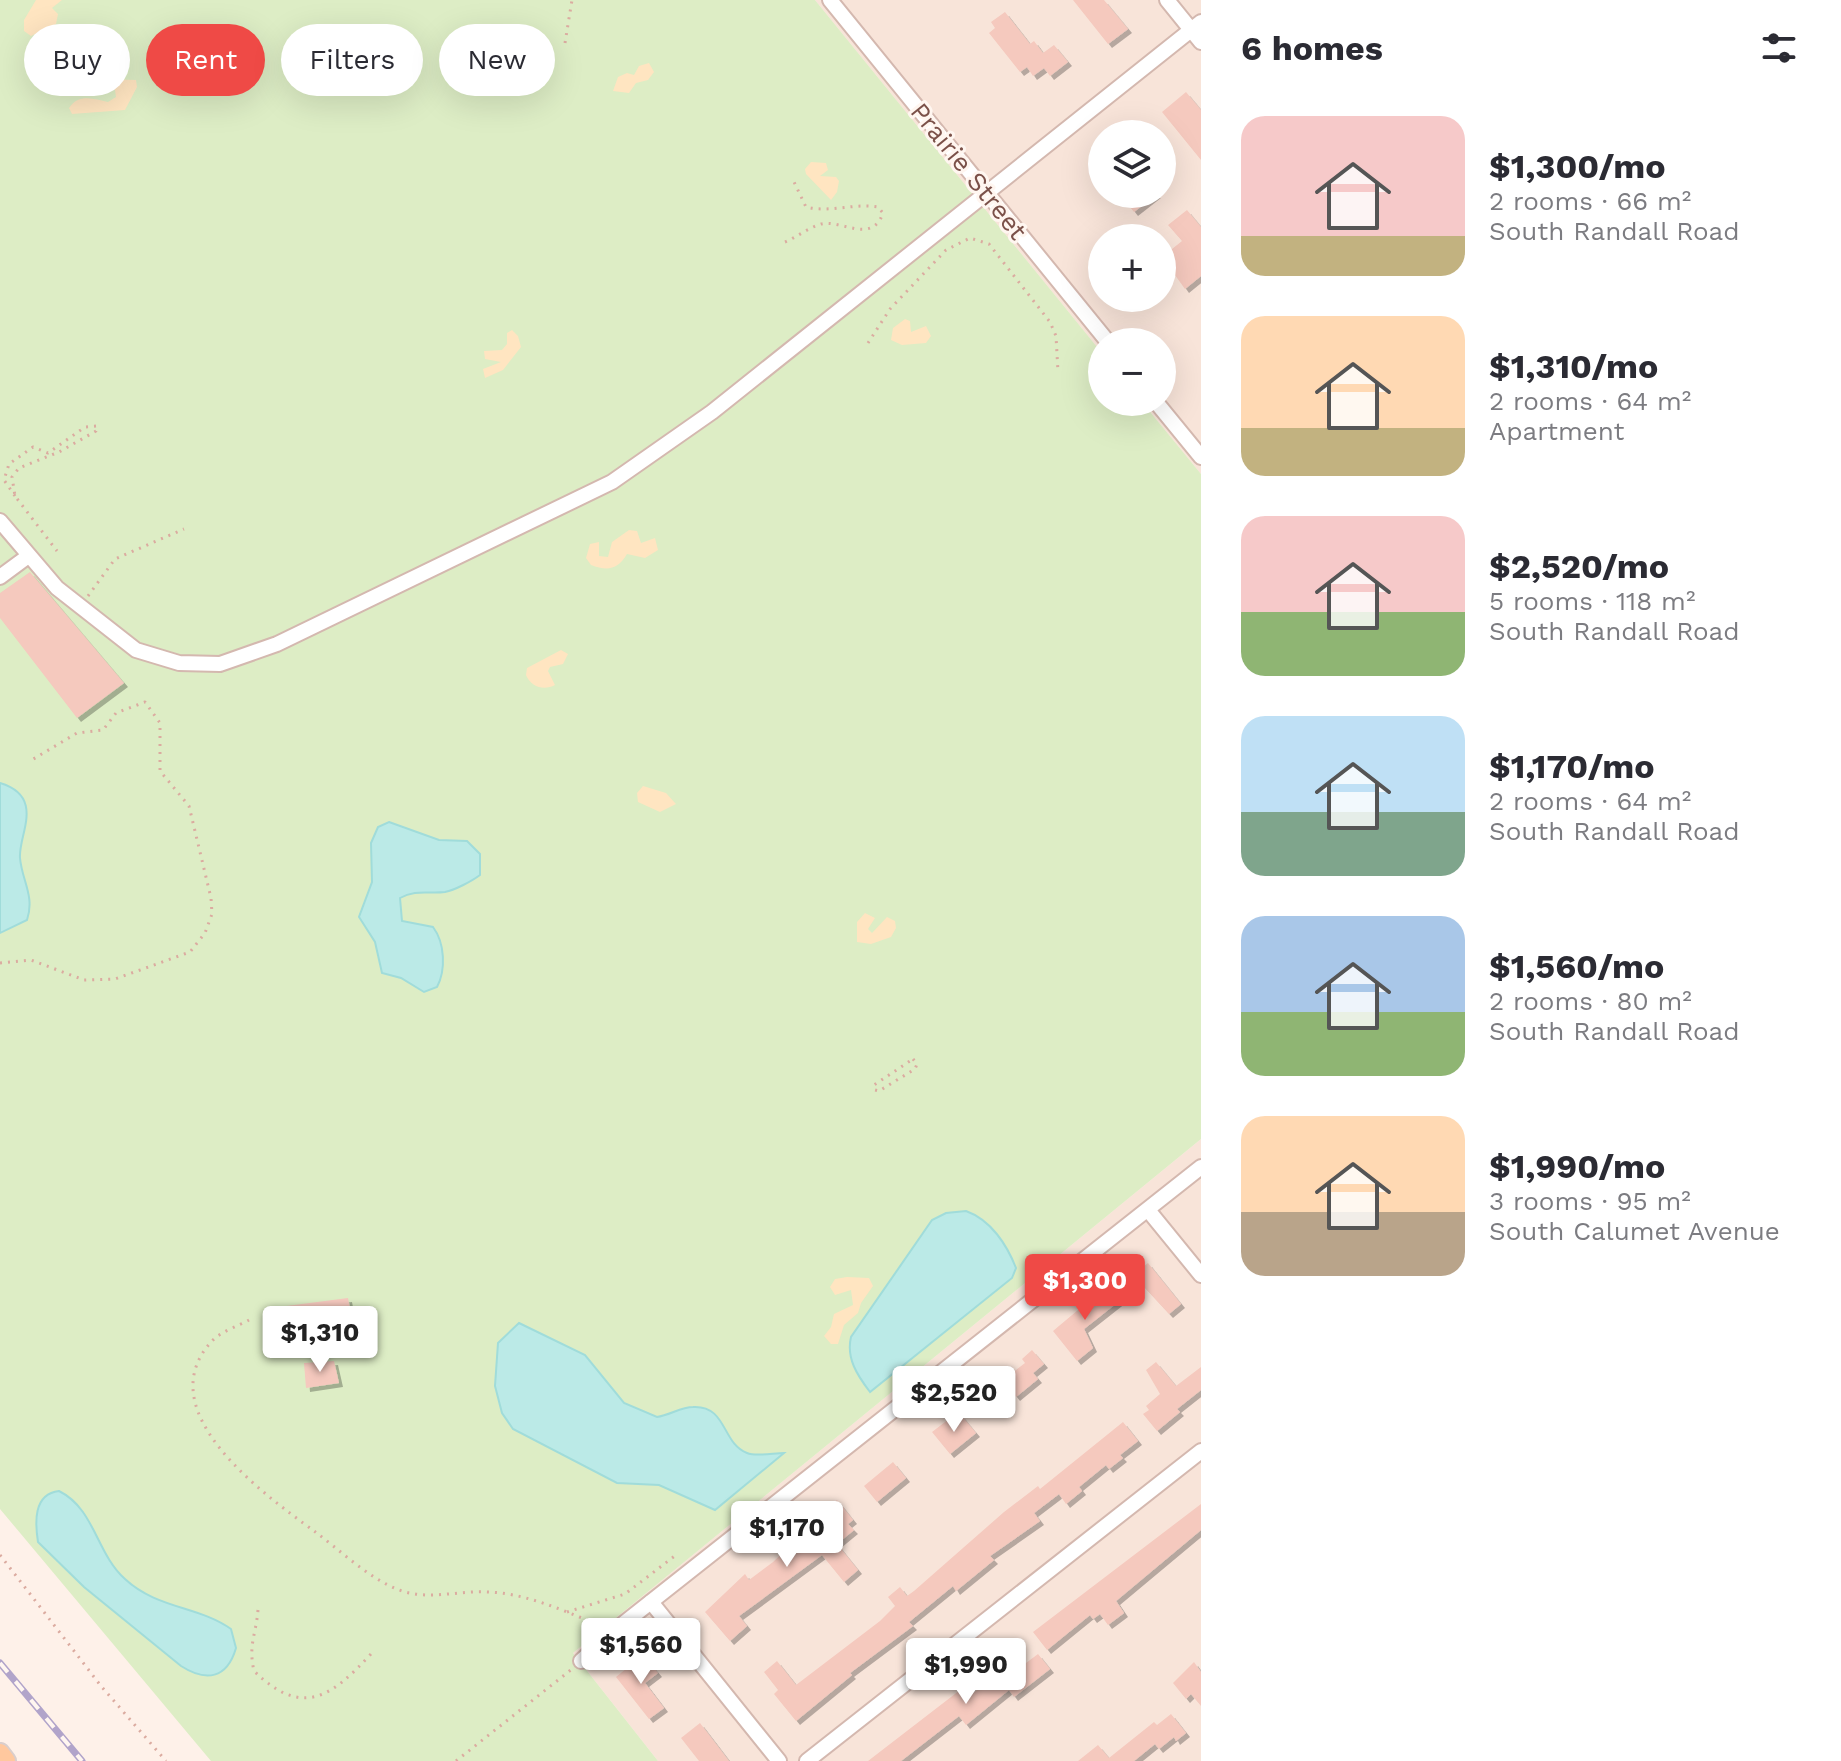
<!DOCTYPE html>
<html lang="en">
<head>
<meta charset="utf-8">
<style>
	:root { --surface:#fff; --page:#f7f7f7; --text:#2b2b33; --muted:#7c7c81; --accent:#ef4a46 }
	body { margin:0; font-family:"Work Sans",sans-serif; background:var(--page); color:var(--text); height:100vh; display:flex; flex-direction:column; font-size:30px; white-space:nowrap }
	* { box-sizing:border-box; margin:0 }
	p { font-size:26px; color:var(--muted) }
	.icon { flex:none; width:44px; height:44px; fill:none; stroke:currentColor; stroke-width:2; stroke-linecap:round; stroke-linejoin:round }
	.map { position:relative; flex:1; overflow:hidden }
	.panel { display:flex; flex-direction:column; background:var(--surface); width:640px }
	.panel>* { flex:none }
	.top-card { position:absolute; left:24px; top:24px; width:760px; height:72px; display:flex; gap:16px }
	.controls { position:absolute; left:1088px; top:120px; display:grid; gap:16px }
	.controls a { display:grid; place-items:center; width:88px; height:88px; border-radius:50%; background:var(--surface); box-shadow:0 8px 32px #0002; font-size:40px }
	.price { position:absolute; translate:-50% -68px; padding:0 18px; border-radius:8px; background:#fff; color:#222; font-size:26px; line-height:52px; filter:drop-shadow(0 2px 4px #0008) }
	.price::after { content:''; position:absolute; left:50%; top:48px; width:24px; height:18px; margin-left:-12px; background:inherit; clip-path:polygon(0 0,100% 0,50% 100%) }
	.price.on { background:var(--accent); color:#fff }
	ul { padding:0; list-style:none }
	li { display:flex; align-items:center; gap:24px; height:200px; padding:0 40px }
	li span { display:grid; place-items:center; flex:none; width:224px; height:160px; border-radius:24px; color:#555 }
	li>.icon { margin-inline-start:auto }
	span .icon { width:96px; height:96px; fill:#fffc; stroke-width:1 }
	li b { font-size:34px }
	h2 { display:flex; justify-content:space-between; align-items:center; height:96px; padding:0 40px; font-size:34px }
	.chip { padding:0 28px; border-radius:36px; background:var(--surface); box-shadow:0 8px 32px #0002; font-size:28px; line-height:72px }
	.chip.on { background:var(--accent); color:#fff }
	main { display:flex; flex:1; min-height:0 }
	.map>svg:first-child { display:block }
	.residential { fill:#f8e4d9; fill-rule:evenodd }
	.green { fill:#ddedc5 }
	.sand { fill:#ffe5c1 }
	.water { fill:#bbeae7; stroke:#a0dcda; stroke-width:2 }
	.building { fill:#f5c9be; filter:url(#shadow) }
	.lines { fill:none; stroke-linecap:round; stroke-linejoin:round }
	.minor-casing { stroke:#d4b8af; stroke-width:18 }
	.major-casing { stroke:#dacecc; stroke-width:22 }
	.path { stroke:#dbaba0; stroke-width:3; stroke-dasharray:2 6; stroke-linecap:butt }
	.minor { stroke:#fff; stroke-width:14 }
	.major { stroke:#ffc89e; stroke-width:18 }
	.rail-casing { stroke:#b1a4ca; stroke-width:7 }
	.rail { stroke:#fff6f0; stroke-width:4; stroke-dasharray:12; stroke-linecap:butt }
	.labels { text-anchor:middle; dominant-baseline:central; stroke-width:6; stroke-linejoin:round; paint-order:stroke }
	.street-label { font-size:26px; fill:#7b5149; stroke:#fff6f0 }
</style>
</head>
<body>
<main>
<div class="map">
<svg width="1201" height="1761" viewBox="0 0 1201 1761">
	<defs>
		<filter id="shadow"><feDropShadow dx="4" dy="4" stdDeviation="0" flood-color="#0004"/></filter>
	</defs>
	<rect width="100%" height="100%" fill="#fef1e9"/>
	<!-- residential -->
	<g class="residential">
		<path d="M815 0H1201V474L1142 402H1162V342H1102V353ZM1102 134H1162V194H1102ZM1102 238H1162V298H1102Z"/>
		<path d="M1201 1139V1761H658L573 1653Z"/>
	</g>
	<!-- green -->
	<path class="green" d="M0 0H815L1102 353V402H1142L1201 474V1139L573 1653 658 1761H211L0 1509Z"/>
	<!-- sand -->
	<g class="sand">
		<path d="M36 0H62L52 8 58 14 56 24 31 36 24 31V20Z"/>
		<path d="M649 63 654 72 648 80 636 83 629 93 613 91 618 77 627 73 634 75 639 66Z"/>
		<path d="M100 79 136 80 137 87 125 110 72 114 69 108C79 93 94 99 108 102L116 97 115 90 97 91 96 83Z"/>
		<path d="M811 162 826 163 828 170 820 176 836 177 839 181 837 192 831 200 806 174 805 169Z"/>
		<path d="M905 319 910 321 911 332 926 326 931 336 926 343 902 345 891 340 893 328Z"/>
		<path d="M512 330 518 336 521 347 503 370 485 378 483 369 501 362 485 359 484 351 502 350 507 344V333Z"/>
		<path d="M629 530 637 531 641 543 655 538 658 550 645 558 627 554C618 570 607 571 591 565L586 558 590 544 599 542V556L608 557 612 542Z"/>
		<path d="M561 650 568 654 563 664 550 667 548 671 555 685C544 691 531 687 526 675L527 668Z"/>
		<path d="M643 786 666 793 676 804 660 812 638 802 637 793Z"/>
		<path d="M865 913 875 918 868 929 872 933 887 917 895 921 896 928 891 937 871 944 857 942V922Z"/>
		<path d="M847 1277 869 1278 873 1286 861 1303 858 1313 844 1325 838 1344H831L824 1336 831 1327 834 1314 853 1305 851 1290 835 1295 830 1287 835 1279Z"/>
	</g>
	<!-- water -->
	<g class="water">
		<path d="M0 783C46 797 18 835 20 858 22 881 35 896 27 920L0 933Z"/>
		<path d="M389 822 439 840 467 841 480 854V875C472 881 455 890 445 892 429 894 415 889 400 898L402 921 433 927C445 943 446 970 437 987L424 992 401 978 382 973 375 942 359 917 372 882 371 843 378 827Z"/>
		<path d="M966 1211C991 1220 1007 1245 1016 1268L1012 1278 870 1392C857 1375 846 1358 851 1337L932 1220 946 1213Z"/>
		<path d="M519 1323 585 1355 624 1403 657 1417C670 1415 681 1407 693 1407 727 1405 722 1444 747 1453 756 1457 774 1453 784 1453L715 1510 659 1485 617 1483 513 1429 502 1413 495 1386 498 1343Z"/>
		<path d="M59 1491C95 1509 96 1553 125 1579 157 1609 199 1606 231 1629L236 1648C227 1679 206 1682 181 1666L84 1587 38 1542C35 1523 33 1494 59 1491Z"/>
	</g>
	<!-- building -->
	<g class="building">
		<path d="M1073 0H1104L1128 29 1108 44Z"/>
		<path d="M1005 12 1030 44 1034 41 1043 53 1054 45 1068 62 1050 76 1044 68 1033 76 1027 67 1020 72 989 33 995 28 991 22Z"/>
		<path d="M1186 92 1201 110V160L1162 112Z"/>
		<path d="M1120 194H1157L1134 212Z"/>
		<path d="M1187 210 1201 227V276L1185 289 1162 257 1182 241 1168 225Z"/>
		<path d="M30 572 124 683 77 718 0 618V593Z"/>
		<path d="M1148 1263 1181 1304 1169 1314 1133 1275Z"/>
		<path d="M1109 1284 1122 1299 1084 1329 1093 1348 1077 1361 1053 1331Z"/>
		<path d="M348 1298 355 1334 278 1341 271 1308Z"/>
		<path d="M1032 1350 1044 1364 1033 1373 1038 1379 1016 1397 1003 1380 1025 1363 1022 1359Z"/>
		<path d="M334 1361 339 1383 306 1388 304 1363Z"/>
		<path d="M1156 1362 1176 1386 1201 1367V1390L1177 1409 1180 1412 1157 1431 1143 1414 1149 1410 1146 1406 1160 1394 1146 1370Z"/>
		<path d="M961 1415 976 1433 950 1454 932 1432 949 1419 952 1423Z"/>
		<path d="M1123 1422 1138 1441 1120 1455 1123 1458 1109 1469 1106 1465 1079 1487 1082 1491 1066 1504 1059 1494 1034 1513 1040 1521 990 1556 994 1560 956 1591 953 1586 909 1622 913 1626 850 1673 852 1675 796 1721 774 1694 778 1690 764 1672 777 1661 796 1685 880 1621 895 1606 888 1597 900 1587 907 1596 914 1591 1004 1512 1038 1486 1040 1489Z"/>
		<path d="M893 1462 906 1478 877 1502 864 1486Z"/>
		<path d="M837 1500 853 1520 848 1524 854 1530 837 1544 858 1570 844 1582 822 1555 739 1616 747 1626 730 1641 705 1612 745 1574 749 1580 773 1562 789 1547 786 1543 824 1516 821 1513Z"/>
		<path d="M1201 1504V1530L1116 1601 1124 1613 1108 1625 1100 1614 1093 1619 1090 1615 1047 1650 1033 1632Z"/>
		<path d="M1012 1654 1022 1666 1038 1654 1050 1669 1014 1697 1009 1690 966 1725 959 1716 901 1761H868L964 1687 971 1695 997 1674 993 1669Z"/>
		<path d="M643 1655 658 1673 645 1683 664 1708 649 1719 616 1677Z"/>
		<path d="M1194 1662 1201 1672V1706L1191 1694 1186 1699 1173 1683Z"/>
		<path d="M1171 1714 1186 1733 1176 1741 1174 1737 1159 1749 1155 1744 1134 1761H1078L1098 1745 1109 1758 1154 1722 1157 1725Z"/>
		<path d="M700 1723 729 1761H699L681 1738Z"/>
	</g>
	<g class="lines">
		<defs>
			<g id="minor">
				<path d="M830 0 1108 342"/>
				<path d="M1167 0 1201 42"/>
				<path d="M1156 402 1201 457"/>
				<path d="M0 521 57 588 136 650 179 663 220 664 277 644 612 482 712 412 1201 22"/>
				<path d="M0 577 27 557"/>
				<path d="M1148 1210 1201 1275"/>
				<path d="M651 1602 779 1761"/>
				<path d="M581 1661 614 1631 1201 1167"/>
				<path d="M807 1761 1201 1451"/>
			</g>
			<path id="major" d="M0 1753 6 1761"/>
		</defs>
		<!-- minor casing -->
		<use href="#minor" class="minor-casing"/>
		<!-- major casing -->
		<use href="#major" class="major-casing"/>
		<!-- path -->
		<g class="path">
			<path d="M565 43 572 0"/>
			<path d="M785 242C797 237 808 228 821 224 841 219 872 245 883 213L878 207C853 203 830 213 806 207L794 182"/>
			<path d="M868 343 890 309 946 250 970 238 989 244 1050 322 1056 336 1058 372"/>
			<path d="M15 496 4 480 9 464 33 447 48 453 85 427 97 426 96 431 59 452 19 468 12 477 15 496 57 551"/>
			<path d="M88 596 115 559 184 529"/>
			<path d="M0 963 31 960 84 980 115 979 190 952 205 933 212 914 211 898 189 806 160 771V723L145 702 116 713 103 730 77 733 30 761"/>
			<path d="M913 1059 917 1064 915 1069 879 1091 875 1090 874 1085Z"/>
			<path d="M249 1320C238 1326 220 1332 212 1341 147 1411 265 1495 314 1531 340 1550 368 1578 399 1590 428 1601 459 1590 489 1592 529 1594 563 1611 600 1625"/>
			<path d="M0 1555 101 1686 166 1761"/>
			<path d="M258 1610C256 1635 248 1645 254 1671 303 1719 332 1696 371 1654"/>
			<path d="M567 1612 625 1594 676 1555"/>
			<path d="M456 1761 572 1669"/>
		</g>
		<!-- minor -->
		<use href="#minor" class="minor"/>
		<!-- major -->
		<use href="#major" class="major"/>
		<defs>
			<path id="rail" d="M0 1663 82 1761"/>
		</defs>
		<!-- rail casing -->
		<use href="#rail" class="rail-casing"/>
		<!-- rail -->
		<use href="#rail" class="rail"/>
	</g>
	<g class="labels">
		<!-- street labels -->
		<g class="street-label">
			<text transform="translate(969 171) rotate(51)">Prairie Street</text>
		</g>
	</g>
</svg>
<div class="controls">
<a><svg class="icon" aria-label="layers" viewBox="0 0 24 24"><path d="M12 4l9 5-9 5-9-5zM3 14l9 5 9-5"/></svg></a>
<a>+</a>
<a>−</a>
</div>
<b class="price on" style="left:1085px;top:1322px">$1,300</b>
<b class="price" style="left:320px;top:1374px">$1,310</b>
<b class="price" style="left:954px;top:1434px">$2,520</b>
<b class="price" style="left:787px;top:1569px">$1,170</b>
<b class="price" style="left:641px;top:1686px">$1,560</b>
<b class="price" style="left:966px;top:1706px">$1,990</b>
<div class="top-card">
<a class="chip">Buy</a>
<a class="chip on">Rent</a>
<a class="chip">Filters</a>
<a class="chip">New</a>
</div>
</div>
<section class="panel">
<h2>6 homes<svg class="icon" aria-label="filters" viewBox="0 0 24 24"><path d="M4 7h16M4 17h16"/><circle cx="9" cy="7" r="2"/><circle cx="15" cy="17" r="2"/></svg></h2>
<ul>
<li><span style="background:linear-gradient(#f6c9c9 75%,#c2b280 0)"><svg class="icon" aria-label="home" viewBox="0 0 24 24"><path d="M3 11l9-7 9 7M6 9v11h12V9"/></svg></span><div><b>$1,300/mo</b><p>2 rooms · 66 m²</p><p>South Randall Road</p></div></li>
<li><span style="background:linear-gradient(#ffd9b3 70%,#c2b280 0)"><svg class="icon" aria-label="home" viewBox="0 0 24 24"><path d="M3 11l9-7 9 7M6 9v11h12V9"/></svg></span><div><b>$1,310/mo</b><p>2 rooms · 64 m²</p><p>Apartment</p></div></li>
<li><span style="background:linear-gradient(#f6c9c9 60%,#8fb573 0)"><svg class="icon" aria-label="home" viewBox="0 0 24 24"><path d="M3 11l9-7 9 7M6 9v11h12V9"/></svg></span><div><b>$2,520/mo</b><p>5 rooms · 118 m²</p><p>South Randall Road</p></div></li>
<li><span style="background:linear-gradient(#bfe0f5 60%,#7fa58c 0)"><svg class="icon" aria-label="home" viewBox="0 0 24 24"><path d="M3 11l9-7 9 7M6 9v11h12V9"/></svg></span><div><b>$1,170/mo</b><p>2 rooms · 64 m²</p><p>South Randall Road</p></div></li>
<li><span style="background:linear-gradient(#a9c7e8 60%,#8fb573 0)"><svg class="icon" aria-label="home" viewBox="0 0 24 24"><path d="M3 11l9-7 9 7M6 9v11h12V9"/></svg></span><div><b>$1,560/mo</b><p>2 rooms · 80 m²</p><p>South Randall Road</p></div></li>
<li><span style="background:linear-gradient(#ffd9b3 60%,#b9a48a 0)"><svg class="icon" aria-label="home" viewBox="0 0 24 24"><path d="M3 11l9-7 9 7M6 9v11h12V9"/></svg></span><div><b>$1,990/mo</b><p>3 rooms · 95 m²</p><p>South Calumet Avenue</p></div></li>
</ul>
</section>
</main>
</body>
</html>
